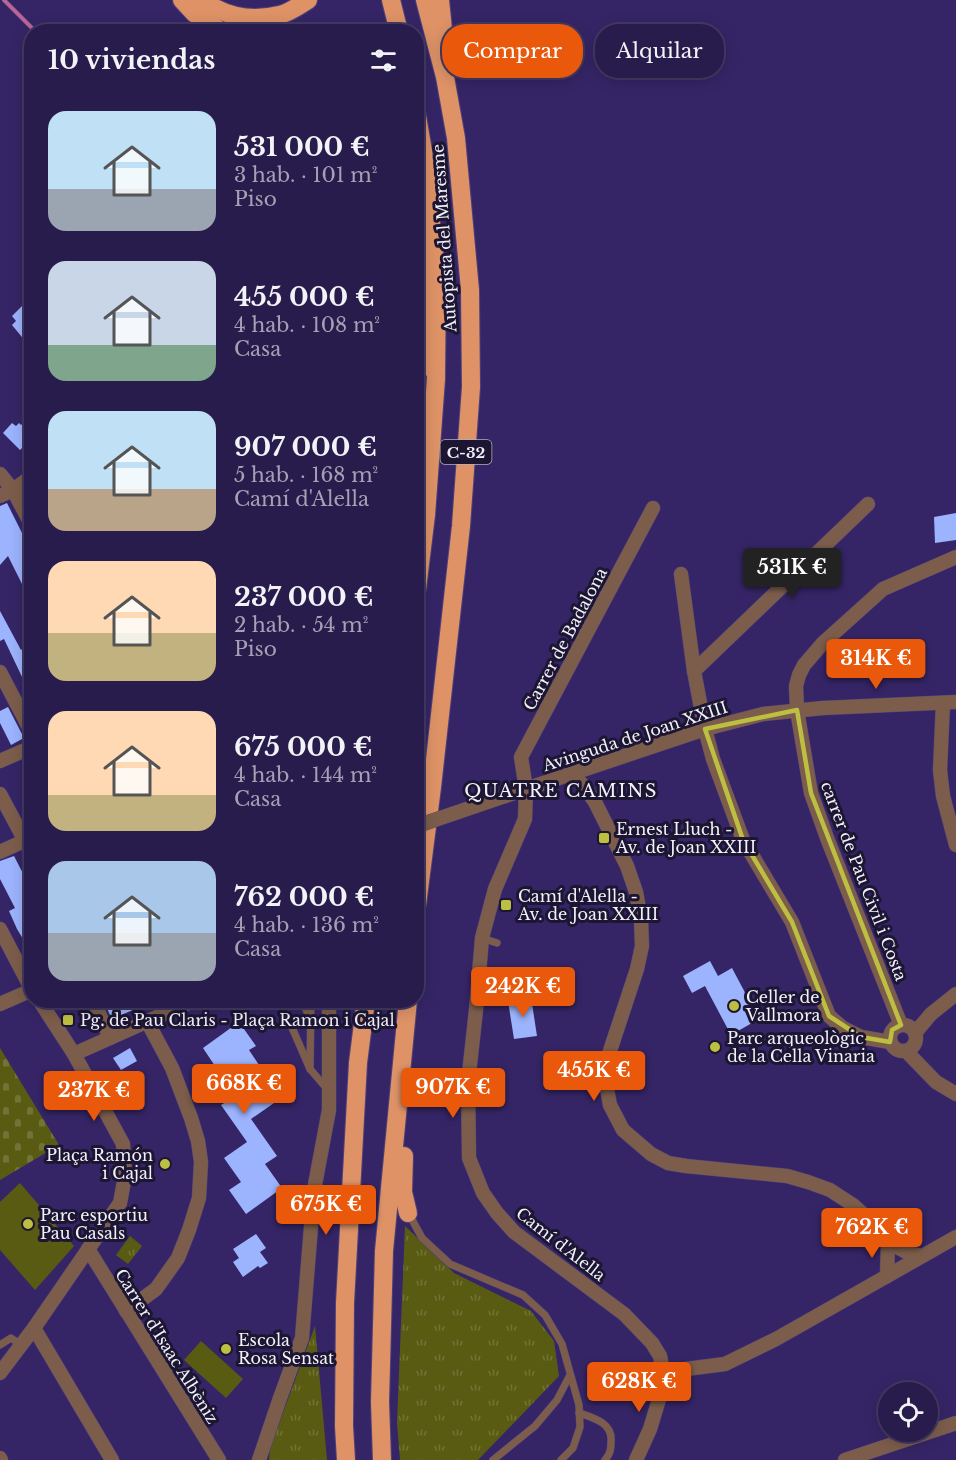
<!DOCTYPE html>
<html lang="es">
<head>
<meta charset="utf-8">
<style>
	:root { --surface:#281c4c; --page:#342956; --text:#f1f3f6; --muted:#a5a1b5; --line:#443a64; --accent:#ea580c }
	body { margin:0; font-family:"Libre Baskerville",serif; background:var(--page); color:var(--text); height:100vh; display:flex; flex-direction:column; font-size:22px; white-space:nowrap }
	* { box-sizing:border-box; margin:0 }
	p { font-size:20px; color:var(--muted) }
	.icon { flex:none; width:33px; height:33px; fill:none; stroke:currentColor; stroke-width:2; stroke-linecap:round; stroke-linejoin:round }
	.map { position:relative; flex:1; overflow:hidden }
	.sheet { position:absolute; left:24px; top:24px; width:400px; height:984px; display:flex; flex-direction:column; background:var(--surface); border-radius:24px; box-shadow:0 3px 15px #0003,0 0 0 2px var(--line) }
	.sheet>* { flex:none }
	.banner { position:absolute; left:442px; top:24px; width:423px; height:54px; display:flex; gap:12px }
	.fabs { position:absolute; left:878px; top:1382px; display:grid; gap:12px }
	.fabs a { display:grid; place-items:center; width:60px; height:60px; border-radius:50%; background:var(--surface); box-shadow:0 3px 15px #0003,0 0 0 2px var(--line); font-size:30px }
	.price { position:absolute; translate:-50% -51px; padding:0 14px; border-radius:6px; background:var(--accent); color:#fff; font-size:20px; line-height:39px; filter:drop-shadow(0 2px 3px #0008) }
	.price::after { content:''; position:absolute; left:50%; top:36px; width:18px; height:14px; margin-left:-9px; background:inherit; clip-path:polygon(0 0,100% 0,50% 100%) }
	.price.active { background:#222; color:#fff }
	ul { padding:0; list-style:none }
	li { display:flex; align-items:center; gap:18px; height:150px; padding:0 24px }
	li span { display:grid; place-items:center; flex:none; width:168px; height:120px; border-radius:18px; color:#555 }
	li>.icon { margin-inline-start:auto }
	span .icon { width:72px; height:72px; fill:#fffc; stroke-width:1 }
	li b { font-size:26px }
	h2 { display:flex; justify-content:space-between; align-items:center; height:72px; padding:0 24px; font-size:26px }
	.pill { padding:0 21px; border-radius:24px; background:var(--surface); box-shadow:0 3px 15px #0003,0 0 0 2px var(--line); font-size:21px; line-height:54px }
	.pill.active { background:var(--accent); color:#fff }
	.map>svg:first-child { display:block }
	.grass { fill:url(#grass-tufts) }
	.cemetery { fill:url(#cemetery-stones) }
	.pitch { fill:#5a5b13 }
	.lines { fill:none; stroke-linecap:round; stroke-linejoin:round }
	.stream { stroke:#b66696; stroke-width:4 }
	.building { fill:#9cb3fd }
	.lane-casing { stroke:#4f427b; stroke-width:8 }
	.street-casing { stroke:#4f427b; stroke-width:15 }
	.highway-casing { stroke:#4f427b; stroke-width:20 }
	.lane { stroke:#7c5d4b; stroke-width:7 }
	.street { stroke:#7c5d4b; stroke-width:14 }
	.highway { stroke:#de9266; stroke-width:18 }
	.street-bridge-casing { stroke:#4f427b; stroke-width:15; stroke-linecap:butt }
	.street-bridge { stroke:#7c5d4b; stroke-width:14 }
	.marked { fill:none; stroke:#bdbf43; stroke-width:4.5; stroke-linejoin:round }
	.poi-dot { fill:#bdbf43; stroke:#1c1633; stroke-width:2 }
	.labels { text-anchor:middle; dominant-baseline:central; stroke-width:6; stroke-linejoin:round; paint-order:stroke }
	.shield { fill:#1c1633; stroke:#b2afbe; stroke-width:1.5 }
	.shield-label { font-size:15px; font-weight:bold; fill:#f2f1f9 }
	.street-label { font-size:16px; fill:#f2f1f9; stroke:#1c1633 }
	.poi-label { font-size:16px; fill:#f2f1f9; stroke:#1c1633; text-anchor:start }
	.neighbourhood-label { font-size:18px; letter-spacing:1.5px; fill:#f2f1f9; stroke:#1c1633 }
</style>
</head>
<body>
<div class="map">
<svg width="956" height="1460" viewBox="0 0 956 1460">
	<defs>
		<pattern id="grass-tufts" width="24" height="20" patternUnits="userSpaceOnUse" patternTransform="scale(1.5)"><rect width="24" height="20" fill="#5a5b13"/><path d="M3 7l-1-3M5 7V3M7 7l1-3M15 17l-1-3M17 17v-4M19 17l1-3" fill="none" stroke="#727336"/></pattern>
		<pattern id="cemetery-stones" width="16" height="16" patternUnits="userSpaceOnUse" patternTransform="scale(1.5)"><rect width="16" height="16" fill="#5a5b13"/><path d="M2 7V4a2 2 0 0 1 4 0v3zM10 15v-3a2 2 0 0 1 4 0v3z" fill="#727336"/></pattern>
	</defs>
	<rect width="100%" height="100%" fill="#352566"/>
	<!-- grass -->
	<g class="grass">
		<path d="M405 1226 454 1273 531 1311 554 1341 559 1376 478 1460H400L397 1423Z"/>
		<path d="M130 1236 142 1246 128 1264 116 1255Z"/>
		<path d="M315 1326 327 1460H269L270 1448Z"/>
	</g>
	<!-- cemetery -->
	<path class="cemetery" d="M0 1048 59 1145 0 1180Z"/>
	<!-- pitch -->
	<g class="pitch">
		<path d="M20 1183 74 1246 35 1290 0 1250V1202Z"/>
		<path d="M201 1341 243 1379 226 1398 184 1360Z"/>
	</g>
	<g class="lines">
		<!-- stream -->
		<path class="stream" d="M4 0 36 32"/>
	</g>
	<!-- building -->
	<g class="building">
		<path d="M22 306 27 311 32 307V334L26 342 12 325 16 321 12 316Z"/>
		<path d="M32 414V438L20 450 3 433 12 423 16 426 19 423 21 425Z"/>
		<path d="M7 503 28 545 26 546 32 558V604L8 556 0 565V506Z"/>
		<path d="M956 513V540L935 543 934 517Z"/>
		<path d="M0 611 21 650 24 648 32 663V698L4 639 0 641Z"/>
		<path d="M8 707 24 738 11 745 0 723V711Z"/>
		<path d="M14 856 32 891V954L17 929 9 911 15 908 0 879V861Z"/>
		<path d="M710 961 718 976 732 968 759 1019 731 1035 705 986 692 993 683 976Z"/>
		<path d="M531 997 537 1036 514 1039 508 1001Z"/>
		<path d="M103 1000H156L112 1019Z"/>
		<path d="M239 1022 256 1046 249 1050 265 1074 257 1080 274 1103 251 1119 277 1156 265 1164 282 1188 246 1214 229 1190 241 1182 224 1158 247 1142 221 1105 229 1100 212 1076 219 1072 203 1048Z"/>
		<path d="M130 1048 137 1061 121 1070 113 1058Z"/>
		<path d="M256 1234 266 1248 260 1252 268 1263 260 1268 258 1266 243 1277 233 1262 239 1258 233 1249Z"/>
	</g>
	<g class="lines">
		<defs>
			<g id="lane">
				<path d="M482 938 497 943"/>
				<path d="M280 1000 310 1069 311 1000"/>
				<path d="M302 1000 309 1017"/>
				<path d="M310 1069 328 1090"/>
				<path d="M409 1214 422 1238 450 1264 523 1295 545 1315 562 1344 579 1405 580 1427 573 1448 561 1460"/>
				<path d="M0 1345 11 1338 21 1345"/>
				<path d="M579 1413C594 1418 613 1423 611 1442 611 1450 610 1454 605 1460"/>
				<path d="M493 1460 535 1426 557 1400 570 1375"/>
			</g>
			<g id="street">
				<path d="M0 474 13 490 32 526"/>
				<path d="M0 496 13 490 32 476"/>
				<path d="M681 574 694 671 705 729 713 759 743 840 792 922 829 1016 843 1028 861 1037 890 1042"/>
				<path d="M694 671 868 504"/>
				<path d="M0 672 32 733"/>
				<path d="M943 703 940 770 943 796 956 845"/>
				<path d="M0 761 32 747"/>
				<path d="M571 774 584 786 595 802 627 866 636 892 641 919 642 946 637 969 608 1057 605 1078 610 1105 623 1130 651 1154 668 1163 686 1166 787 1176 808 1182 830 1190 853 1205 871 1221 888 1242 908 1253 922 1256"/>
				<path d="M0 794 32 854"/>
				<path d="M505 796 705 729 763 714 823 708 956 702"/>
				<path d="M0 852 24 841"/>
				<path d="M0 929 32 990"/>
				<path d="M93 1000 110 1038"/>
				<path d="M0 1004 32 990"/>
				<circle cx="903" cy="1038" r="13"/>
				<path d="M901 1025 827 838 811 793 797 710 796 686 799 675 804 665 823 643 883 589 956 557"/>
				<path d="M915 1033 931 1014 956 994"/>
				<path d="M906 1051 936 1082 956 1094"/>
				<path d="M74 1054 195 1000"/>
				<path d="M88 1249 219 1460"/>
				<path d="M887 1276 888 1242"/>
				<path d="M126 1311 156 1289 178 1258 189 1230 199 1198 201 1162 198 1141 191 1118 172 1068 147 1021"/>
				<path d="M34 1328 112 1460"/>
				<path d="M663 1372 725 1364 776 1339 956 1237"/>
				<path d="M0 1373 34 1328 120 1203 125 1176 123 1144 74 1054 39 1000"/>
				<path d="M0 1458 1 1460"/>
				<path d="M259 1460 280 1398 302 1338 314 1190 329 1110V1000"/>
				<path d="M636 1460 650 1429 660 1396 663 1372 660 1356 652 1343 624 1314 514 1232 497 1213 483 1193 469 1158 468 1083 476 1010 482 938 495 889 525 819 526 789 521 757 653 508"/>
				<path d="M845 1460 956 1423"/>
			</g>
			<g id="highway">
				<path d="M182 0 194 13 222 32"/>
				<path d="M202 0C224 16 251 22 279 15 289 13 299 6 308 0"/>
				<path d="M391 0 399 32"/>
				<path d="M440 0 444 39"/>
				<path d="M417 116 423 151 437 277 436 379 426 515 417 589"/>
				<path d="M417 252 421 274 424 355 431 368"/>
				<path d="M417 905 432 787 461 526 471 387 470 290 456 138 445 77 425 0"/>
				<path d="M404 1156 403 1192 408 1213"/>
				<path d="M346 1460 344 1426 345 1303 358 1063 366 1000"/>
				<path d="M382 1460 380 1402 384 1251 408 1000"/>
			</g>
		</defs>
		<!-- lane casing -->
		<use href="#lane" class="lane-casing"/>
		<!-- street casing -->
		<use href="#street" class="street-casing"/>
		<!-- highway casing -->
		<use href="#highway" class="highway-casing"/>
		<!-- lane -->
		<use href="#lane" class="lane"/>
		<!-- street -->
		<use href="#street" class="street"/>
		<!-- highway -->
		<use href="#highway" class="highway"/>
		<defs>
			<path id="street-bridge" d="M417 826 505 796"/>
		</defs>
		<!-- street-bridge casing -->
		<use href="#street-bridge" class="street-bridge-casing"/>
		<!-- street-bridge -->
		<use href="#street-bridge" class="street-bridge"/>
	</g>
	<!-- marked area -->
	<path class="marked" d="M797 710 811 793 901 1025 892 1030 890 1042 861 1037 829 1016 792 922 743 840 705 729Z"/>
	<!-- markers -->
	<g class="poi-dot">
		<rect x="598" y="832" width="12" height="12" rx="3"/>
		<rect x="500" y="899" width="12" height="12" rx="3"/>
		<circle cx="734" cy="1006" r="6"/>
		<rect x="62" y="1014" width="12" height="12" rx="3"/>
		<circle cx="715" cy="1047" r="6"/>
		<circle cx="165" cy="1164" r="6"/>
		<circle cx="28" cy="1224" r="6"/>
		<circle cx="226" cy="1349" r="6"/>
	</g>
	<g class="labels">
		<!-- shield labels -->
		<rect class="shield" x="440.5" y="440" width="51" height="24" rx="4.5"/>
		<g class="shield-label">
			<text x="466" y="452">C-32</text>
		</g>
		<!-- street labels -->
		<g class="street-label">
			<text transform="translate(444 238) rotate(-94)">Autopista del Maresme</text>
			<text transform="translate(565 639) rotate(-62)">Carrer de Badalona</text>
			<text transform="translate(635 736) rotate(-18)">Avinguda de Joan XXIII</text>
			<text transform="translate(864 881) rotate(69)">carrer de Pau Civil i Costa</text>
			<text transform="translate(561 1244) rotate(38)">Camí d'Alella</text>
			<text transform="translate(167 1346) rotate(58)">Carrer d'Isaac Albèniz</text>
		</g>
		<!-- poi labels -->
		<g class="poi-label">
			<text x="616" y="829">Ernest Lluch -<tspan x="616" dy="18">Av. de Joan XXIII</tspan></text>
			<text x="518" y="896">Camí d'Alella -<tspan x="518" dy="18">Av. de Joan XXIII</tspan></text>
			<text x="746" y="997">Celler de<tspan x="746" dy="18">Vallmora</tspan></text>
			<text x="80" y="1020">Pg. de Pau Claris - Plaça Ramon i Cajal</text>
			<text x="727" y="1038">Parc arqueològic<tspan x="727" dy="18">de la Cella Vinaria</tspan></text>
			<text x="153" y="1155" text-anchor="end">Plaça Ramón<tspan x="153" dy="18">i Cajal</tspan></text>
			<text x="40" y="1215">Parc esportiu<tspan x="40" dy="18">Pau Casals</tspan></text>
			<text x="238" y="1340">Escola<tspan x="238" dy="18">Rosa Sensat</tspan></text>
		</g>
		<!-- neighbourhood labels -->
		<g class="neighbourhood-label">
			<text x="561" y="791">QUATRE CAMINS</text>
		</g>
	</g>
</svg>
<div class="fabs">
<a><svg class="icon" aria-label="locate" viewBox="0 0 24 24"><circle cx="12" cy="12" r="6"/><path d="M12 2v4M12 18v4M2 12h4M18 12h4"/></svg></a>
</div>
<b class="price active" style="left:792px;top:599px">531K €</b>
<b class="price" style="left:876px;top:690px">314K €</b>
<b class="price" style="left:523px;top:1018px">242K €</b>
<b class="price" style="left:594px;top:1102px">455K €</b>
<b class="price" style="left:244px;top:1115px">668K €</b>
<b class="price" style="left:453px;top:1119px">907K €</b>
<b class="price" style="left:94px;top:1122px">237K €</b>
<b class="price" style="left:326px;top:1236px">675K €</b>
<b class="price" style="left:872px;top:1259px">762K €</b>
<b class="price" style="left:639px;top:1413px">628K €</b>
<div class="banner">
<a class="pill active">Comprar</a>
<a class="pill">Alquilar</a>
</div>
<section class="sheet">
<h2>10 viviendas<svg class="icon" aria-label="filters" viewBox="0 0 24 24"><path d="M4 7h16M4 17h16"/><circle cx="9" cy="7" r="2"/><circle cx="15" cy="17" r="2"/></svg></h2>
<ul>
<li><span style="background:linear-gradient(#bfe0f5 65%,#9aa5b1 0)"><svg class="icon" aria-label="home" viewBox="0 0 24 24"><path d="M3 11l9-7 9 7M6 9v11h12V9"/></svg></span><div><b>531 000 €</b><p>3 hab. · 101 m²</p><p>Piso</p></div></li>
<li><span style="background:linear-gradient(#c9d6e8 70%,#7fa58c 0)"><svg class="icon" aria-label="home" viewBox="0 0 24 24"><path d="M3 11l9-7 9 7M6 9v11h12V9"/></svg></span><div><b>455 000 €</b><p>4 hab. · 108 m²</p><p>Casa</p></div></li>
<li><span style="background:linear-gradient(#bfe0f5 65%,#b9a48a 0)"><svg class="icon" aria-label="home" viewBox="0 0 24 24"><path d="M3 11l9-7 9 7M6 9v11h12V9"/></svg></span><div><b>907 000 €</b><p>5 hab. · 168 m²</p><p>Camí d'Alella</p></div></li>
<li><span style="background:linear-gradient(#ffd9b3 60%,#c2b280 0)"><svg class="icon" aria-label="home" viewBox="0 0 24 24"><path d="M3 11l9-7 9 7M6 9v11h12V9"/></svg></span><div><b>237 000 €</b><p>2 hab. · 54 m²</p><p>Piso</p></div></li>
<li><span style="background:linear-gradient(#ffd9b3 70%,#c2b280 0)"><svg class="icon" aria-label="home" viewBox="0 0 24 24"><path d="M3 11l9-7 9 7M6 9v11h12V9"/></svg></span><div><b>675 000 €</b><p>4 hab. · 144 m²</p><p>Casa</p></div></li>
<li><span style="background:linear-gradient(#a9c7e8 60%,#9aa5b1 0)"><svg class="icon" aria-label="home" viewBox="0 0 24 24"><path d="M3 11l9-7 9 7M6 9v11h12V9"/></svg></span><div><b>762 000 €</b><p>4 hab. · 136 m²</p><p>Casa</p></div></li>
</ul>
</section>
</div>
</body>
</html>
